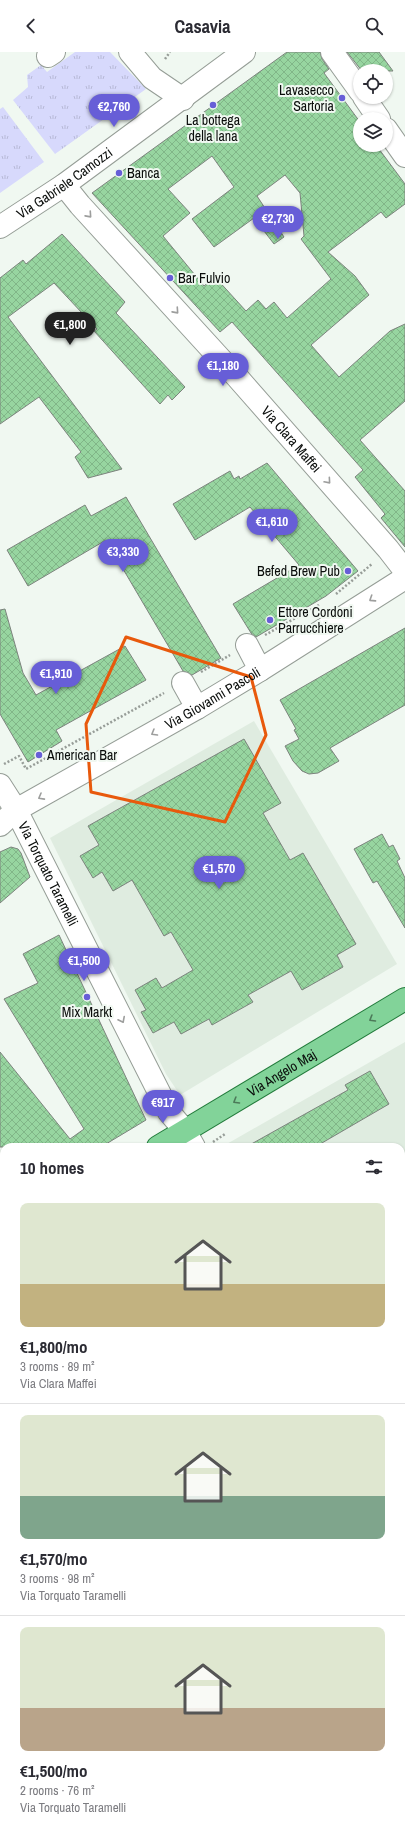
<!DOCTYPE html>
<html lang="en">
<head>
<meta charset="utf-8">
<style>
	:root { --surface:#fff; --page:#f2f2f3; --text:#2b2b33; --muted:#7c7c81; --line:#e1e1e2; --accent:#675ed7 }
	body { margin:0; font-family:"Archivo Narrow",sans-serif; background:var(--page); color:var(--text); height:100vh; display:flex; flex-direction:column; font-size:15px; white-space:nowrap }
	* { box-sizing:border-box; margin:0 }
	p { font-size:13px; color:var(--muted) }
	.icon { flex:none; width:22px; height:22px; fill:none; stroke:currentColor; stroke-width:2; stroke-linecap:round; stroke-linejoin:round }
	.map { position:relative; flex:1; overflow:hidden }
	.panel { position:absolute; left:0px; top:1091px; width:405px; height:692px; display:flex; flex-direction:column; background:var(--surface); border-radius:12px 12px 0 0; box-shadow:0 1px 3px #0004 }
	.panel>* { flex:none }
	.controls { position:absolute; left:353px; top:12px; display:grid; gap:8px }
	.controls a { display:grid; place-items:center; width:40px; height:40px; border-radius:50%; background:var(--surface); box-shadow:0 1px 3px #0004; font-size:20px }
	.price { position:absolute; translate:-50% -34px; padding:0 9px; border-radius:14px; background:var(--accent); color:#fff; font-size:13px; line-height:26px; filter:drop-shadow(0 1px 2px #0008) }
	.price::after { content:''; position:absolute; left:50%; top:24px; width:12px; height:9px; margin-left:-6px; background:inherit; clip-path:polygon(0 0,100% 0,50% 100%) }
	.price.active { background:#222; color:#fff }
	ul { padding:0; list-style:none }
	li { display:grid; align-content:center; gap:8px; height:212px; padding:0 20px }
	li+li { border-top:1px solid var(--line) }
	li span { display:grid; place-items:center; height:124px; border-radius:8px; color:#555 }
	li>.icon { margin-inline-start:auto }
	span .icon { width:72px; height:72px; fill:#fffc; stroke-width:1 }
	li b { font-size:17px }
	h2 { display:flex; justify-content:space-between; align-items:center; height:48px; padding:0 20px; font-size:17px }
	header { display:flex; justify-content:space-between; align-items:center; height:52px; padding:0 20px; background:var(--surface); font-size:18px; font-weight:700 }
	.map>svg:first-child { display:block }
	.built { fill:#dfece0 }
	.grass { fill:url(#grass-tufts) }
	.green { fill:#d7d9fc }
	.building { fill:url(#building-cross-hatch); stroke:#7c837d; fill-rule:evenodd }
	.lines { fill:none; stroke-linecap:round; stroke-linejoin:round }
	.minor-casing { stroke:#959d96; stroke-width:24 }
	.major-casing { stroke:#227b3b; stroke-width:24 }
	.path { stroke:#979d98; stroke-width:2.5; stroke-dasharray:2 2; stroke-linecap:butt }
	.minor { stroke:#fff; stroke-width:22 }
	.major { stroke:#82d399; stroke-width:22 }
	.oneway { stroke:#9d9e9d }
	.oneway2 { stroke:#4c7a59 }
	.marked { fill:none; stroke:#e8590c; stroke-width:3; stroke-linejoin:round }
	.poi-dot { fill:#675ed7; stroke:#f0f8f1; stroke-width:1.5 }
	.labels { text-anchor:middle; dominant-baseline:central; stroke-width:4; stroke-linejoin:round; paint-order:stroke }
	.poi-label { font-size:14px; fill:#0a0d0b; stroke:#f0f8f1; text-anchor:start }
	.street-label { font-size:14px; fill:#0a0d0b; stroke:#f0f8f1 }
</style>
</head>
<body>
<header><svg class="icon" aria-label="back" viewBox="0 0 24 24"><path d="M15 5l-7 7 7 7"/></svg>Casavia<svg class="icon" aria-label="search" viewBox="0 0 24 24"><circle cx="10" cy="10" r="6"/><path d="M15 15l6 6"/></svg></header>
<div class="map">
<svg width="405" height="1783" viewBox="0 0 405 1783">
	<defs>
		<pattern id="grass-tufts" width="24" height="20" patternUnits="userSpaceOnUse"><rect width="24" height="20" fill="#d7d9fc"/><path d="M3 7l-1-3M5 7V3M7 7l1-3M15 17l-1-3M17 17v-4M19 17l1-3" fill="none" stroke="#b7b9d7"/></pattern>
		<pattern id="building-cross-hatch" width="8" height="8" patternUnits="userSpaceOnUse"><rect width="8" height="8" fill="#97d5a0"/><path d="M0 0l8 8M0 8l8-8" fill="none" stroke="#81b688"/></pattern>
	</defs>
	<rect width="100%" height="100%" fill="#f0f8f1"/>
	<!-- built -->
	<g class="built">
		<path d="M254 669 397 912 180 1043 166 1022 50 786Z"/>
		<path d="M405 990V1360L401 1362V1095H226L225 1093Z"/>
	</g>
	<!-- grass -->
	<g class="grass">
		<path d="M75 0H110L146 37 55 102 13 48 28 35 27 23 41 13 47 20Z"/>
		<path d="M3 55 44 110 0 141V57Z"/>
		<path d="M211 1779H244L251 1783H209Z"/>
	</g>
	<!-- green -->
	<path class="green" d="M173 1779H210L209 1783H171Z"/>
	<!-- building -->
	<g class="building">
		<path d="M287 0H320L322 7 329 17 324 21 360 70V93H376L405 132V152L386 166 381 160 328 200 355 224 369 243 311 293 339 325 390 279 405 272V349L360 388 405 439V495L381 466 385 462 355 425 363 418 232 270 220 280 92 141ZM212 104 234 135 192 167 214 195 254 166 274 192 284 185 257 144 285 123 300 141 304 184 301 187 331 227 287 266 274 250 266 257 258 248 246 259 215 225 204 234 163 184 190 161 168 137Z"/>
		<path d="M347 0H379L393 19H362Z"/>
		<path d="M62 182 125 250 116 261 185 335 172 348 168 343 160 352 94 279 97 277 54 231 8 265 122 417 88 426 75 405 81 400 39 345 0 372V226L23 208 26 212Z"/>
		<path d="M267 411 358 519 326 544 256 585 251 581 233 552 299 513 250 455 195 488 173 452 230 419 234 427 239 424 240 427Z"/>
		<path d="M126 445 221 606 192 623 183 619 106 488 28 534 7 498 85 453 91 464Z"/>
		<path d="M5 557 23 621 36 643 125 594 146 628 56 678 62 689 28 710 0 662V558Z"/>
		<path d="M405 576V653L330 696 339 709 318 721 309 722 302 719 293 709 285 694 299 687 294 678 296 677 280 648Z"/>
		<path d="M244 687 281 751 263 761 290 808 303 801 356 892 337 903 343 915 302 938 291 919 248 943 253 950 212 973 209 967 181 982 174 970 153 981 141 960 146 958 135 938 156 926 162 936 193 918 171 880 164 884 132 828 113 839 102 820 93 826 80 804 99 793 88 774Z"/>
		<path d="M382 782 389 795 393 793 400 807 397 809 405 826V876L377 829 373 831 354 797Z"/>
		<path d="M11 795 18 797 21 801 30 825 0 851V800Z"/>
		<path d="M59 883 146 1068 101 1095H0V1000L70 1087 84 1077 4 947 38 931 23 902Z"/>
		<path d="M370 1019 389 1052 315 1095H246L348 1038 345 1033Z"/>
	</g>
	<g class="lines">
		<defs>
			<g id="minor">
				<path d="M130 0 152 26 183 47"/>
				<path d="M332 0 360 39"/>
				<path d="M48 4 54 0"/>
				<path d="M364 45 379 67"/>
				<path d="M386 77 405 104"/>
				<path id="s1" d="M64 133 80 153 237 325 388 497 405 519"/>
				<path id="s2" d="M0 175 64 133 244 0"/>
				<path d="M247 593 260 618"/>
				<path d="M183 631 197 656"/>
				<path id="s3" d="M0 733 16 758 169 1060 185 1079 194 1095"/>
				<path id="s4" d="M0 773 16 758 197 656 260 618 405 526"/>
				<path d="M401 1420 405 1423"/>
				<path d="M0 1440 4 1445"/>
				<path d="M401 1448 405 1452"/>
				<path d="M401 1481 405 1487"/>
				<path d="M0 1552 4 1557"/>
				<path d="M0 1627 4 1631"/>
				<path d="M0 1672 4 1670"/>
				<path d="M401 1714H405"/>
				<path d="M401 1743H405"/>
			</g>
			<g id="major">
				<path id="s5" d="M158 1095 405 947"/>
				<path d="M0 1189 4 1187"/>
				<path d="M401 1654 405 1652"/>
				<path d="M136 1783 138 1779"/>
			</g>
		</defs>
		<!-- minor casing -->
		<use href="#minor" class="minor-casing"/>
		<!-- major casing -->
		<use href="#major" class="major-casing"/>
		<!-- path -->
		<g class="path">
			<path d="M165 7 170 0"/>
			<path d="M336 542 372 512"/>
			<path d="M265 583 319 553"/>
			<path d="M201 620 230 603"/>
			<path d="M4 712 19 704 26 717 164 641"/>
			<path d="M213 1090 225 1082"/>
			<path d="M0 1224 4 1221"/>
			<path d="M0 1372 4 1377"/>
			<path d="M0 1499 4 1504"/>
			<path d="M401 1558 405 1565"/>
			<path d="M329 1779 334 1783"/>
			<path d="M277 1783 282 1779"/>
			<path d="M362 1783 369 1779"/>
		</g>
		<!-- minor -->
		<use href="#minor" class="minor"/>
		<!-- major -->
		<use href="#major" class="major"/>
	</g>
	<!-- one-way arrows -->
	<defs><path id="oneway-chevron" d="M-2-3.5L2.5 0L-2 3.5" fill="none" stroke-width="1.6" stroke-linecap="round" stroke-linejoin="round"/></defs>
	<g class="oneway">
		<use href="#oneway-chevron" transform="translate(89 163) rotate(48)"/>
		<use href="#oneway-chevron" transform="translate(176 259) rotate(48)"/>
		<use href="#oneway-chevron" transform="translate(328 429) rotate(49)"/>
		<use href="#oneway-chevron" transform="translate(372 547) rotate(147)"/>
		<use href="#oneway-chevron" transform="translate(154 681) rotate(150)"/>
		<use href="#oneway-chevron" transform="translate(41 745) rotate(151)"/>
		<use href="#oneway-chevron" transform="translate(122 968) rotate(63)"/>
	</g>
	<g class="oneway2">
		<use href="#oneway-chevron" transform="translate(372 967) rotate(149)"/>
		<use href="#oneway-chevron" transform="translate(236 1049) rotate(149)"/>
	</g>
	<!-- marked area -->
	<path class="marked" d="M126 585 251 625 266 683 225 770 91 740 86 672Z"/>
	<!-- markers -->
	<g class="poi-dot">
		<circle cx="342" cy="46" r="4"/>
		<circle cx="213" cy="53" r="4"/>
		<circle cx="119" cy="121" r="4"/>
		<circle cx="170" cy="226" r="4"/>
		<circle cx="348" cy="519" r="4"/>
		<circle cx="270" cy="568" r="4"/>
		<circle cx="39" cy="703" r="4"/>
		<circle cx="87" cy="945" r="4"/>
	</g>
	<g class="labels">
		<!-- poi labels -->
		<g class="poi-label">
			<text x="334" y="38" text-anchor="end">Lavasecco<tspan x="334" dy="16">Sartoria</tspan></text>
			<text x="213" y="68" text-anchor="middle">La bottega<tspan x="213" dy="16">della lana</tspan></text>
			<text x="127" y="121">Banca</text>
			<text x="178" y="226">Bar Fulvio</text>
			<text x="340" y="519" text-anchor="end">Befed Brew Pub</text>
			<text x="278" y="560">Ettore Cordoni<tspan x="278" dy="16">Parrucchiere</tspan></text>
			<text x="47" y="703">American Bar</text>
			<text x="87" y="960" text-anchor="middle">Mix Markt</text>
		</g>
		<!-- street labels -->
		<g class="street-label">
			<text stroke="none"><textPath href="#s2" startOffset="78">Via Gabriele Camozzi</textPath></text>
			<text stroke="none"><textPath href="#s1" startOffset="341">Via Clara Maffei</textPath></text>
			<text stroke="none"><textPath href="#s4" startOffset="248">Via Giovanni Pascoli</textPath></text>
			<text stroke="none"><textPath href="#s3" startOffset="101">Via Torquato Taramelli</textPath></text>
			<text stroke="none"><textPath href="#s5" startOffset="144">Via Angelo Maj</textPath></text>
		</g>
	</g>
</svg>
<div class="controls">
<a><svg class="icon" aria-label="locate" viewBox="0 0 24 24"><circle cx="12" cy="12" r="6"/><path d="M12 2v4M12 18v4M2 12h4M18 12h4"/></svg></a>
<a><svg class="icon" aria-label="layers" viewBox="0 0 24 24"><path d="M12 4l9 5-9 5-9-5zM3 14l9 5 9-5"/></svg></a>
</div>
<b class="price" style="left:114px;top:76px">€2,760</b>
<b class="price" style="left:278px;top:188px">€2,730</b>
<b class="price active" style="left:70px;top:294px">€1,800</b>
<b class="price" style="left:223px;top:335px">€1,180</b>
<b class="price" style="left:272px;top:491px">€1,610</b>
<b class="price" style="left:123px;top:521px">€3,330</b>
<b class="price" style="left:56px;top:643px">€1,910</b>
<b class="price" style="left:219px;top:838px">€1,570</b>
<b class="price" style="left:84px;top:930px">€1,500</b>
<b class="price" style="left:163px;top:1072px">€917</b>
<section class="panel">
<h2>10 homes<svg class="icon" aria-label="filters" viewBox="0 0 24 24"><path d="M4 7h16M4 17h16"/><circle cx="9" cy="7" r="2"/><circle cx="15" cy="17" r="2"/></svg></h2>
<ul>
<li><span style="background:linear-gradient(#dfe7d0 65%,#c2b280 0)"><svg class="icon" aria-label="home" viewBox="0 0 24 24"><path d="M3 11l9-7 9 7M6 9v11h12V9"/></svg></span><div><b>€1,800/mo</b><p>3 rooms · 89 m²</p><p>Via Clara Maffei</p></div></li>
<li><span style="background:linear-gradient(#dfe7d0 65%,#7fa58c 0)"><svg class="icon" aria-label="home" viewBox="0 0 24 24"><path d="M3 11l9-7 9 7M6 9v11h12V9"/></svg></span><div><b>€1,570/mo</b><p>3 rooms · 98 m²</p><p>Via Torquato Taramelli</p></div></li>
<li><span style="background:linear-gradient(#dfe7d0 65%,#b9a48a 0)"><svg class="icon" aria-label="home" viewBox="0 0 24 24"><path d="M3 11l9-7 9 7M6 9v11h12V9"/></svg></span><div><b>€1,500/mo</b><p>2 rooms · 76 m²</p><p>Via Torquato Taramelli</p></div></li>
</ul>
</section>
</div>
</body>
</html>
